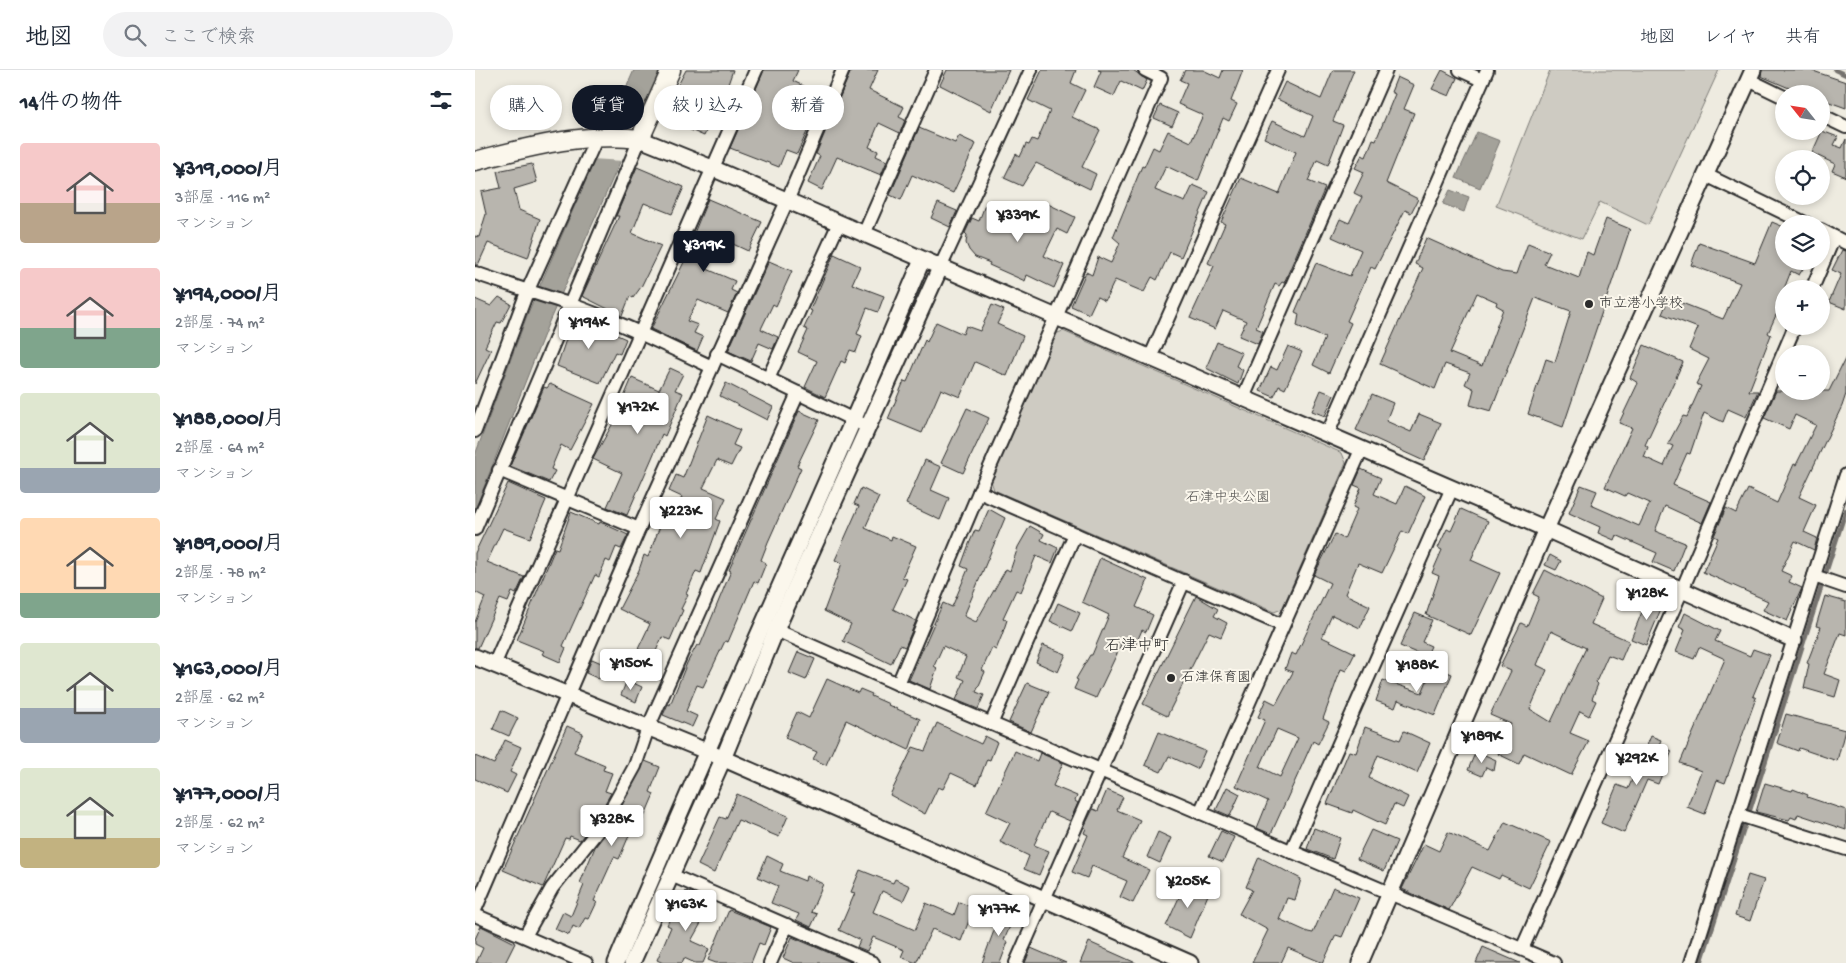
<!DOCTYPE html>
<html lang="ja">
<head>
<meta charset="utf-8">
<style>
	:root { --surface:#fff; --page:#f2f2f3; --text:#1f2937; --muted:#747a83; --line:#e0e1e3; --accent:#111827 }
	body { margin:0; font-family:"Gochi Hand","Klee One",sans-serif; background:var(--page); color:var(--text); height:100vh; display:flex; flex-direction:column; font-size:19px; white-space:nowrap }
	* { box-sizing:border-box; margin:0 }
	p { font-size:16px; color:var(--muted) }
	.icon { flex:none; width:28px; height:28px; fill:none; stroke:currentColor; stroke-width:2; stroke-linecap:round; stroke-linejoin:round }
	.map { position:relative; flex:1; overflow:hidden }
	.sheet { display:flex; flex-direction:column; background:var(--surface); width:475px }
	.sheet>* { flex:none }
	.hud { position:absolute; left:15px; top:15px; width:475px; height:45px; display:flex; gap:10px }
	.needle { width:32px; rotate:300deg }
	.fabs { position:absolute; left:1300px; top:15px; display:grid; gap:10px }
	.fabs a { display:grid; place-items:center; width:55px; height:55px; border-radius:50%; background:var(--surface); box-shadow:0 2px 8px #0003; font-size:25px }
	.price { position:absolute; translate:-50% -42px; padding:0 11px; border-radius:5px; background:#fff; color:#222; font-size:16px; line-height:32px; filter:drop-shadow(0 1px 2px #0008) }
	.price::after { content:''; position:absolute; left:50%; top:30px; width:15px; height:11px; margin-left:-8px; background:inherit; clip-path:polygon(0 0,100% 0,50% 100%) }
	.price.on { background:var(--accent); color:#fff }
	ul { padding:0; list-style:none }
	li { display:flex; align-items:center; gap:15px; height:125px; padding:0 20px }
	li span { display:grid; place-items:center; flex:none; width:140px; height:100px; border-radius:5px; color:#555 }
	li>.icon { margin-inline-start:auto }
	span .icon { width:60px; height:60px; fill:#fffc; stroke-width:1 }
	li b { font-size:21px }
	h2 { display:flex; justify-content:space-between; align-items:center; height:60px; padding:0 20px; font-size:21px }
	.tag { padding:0 18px; border-radius:22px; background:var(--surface); box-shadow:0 2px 8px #0003; font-size:18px; line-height:45px }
	.tag.on { background:var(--accent); color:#fff }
	header { display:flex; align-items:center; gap:30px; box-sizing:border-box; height:70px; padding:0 25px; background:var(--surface); border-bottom:1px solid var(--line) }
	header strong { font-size:24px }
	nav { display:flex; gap:28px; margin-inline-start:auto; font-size:18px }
	.search { width:350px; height:45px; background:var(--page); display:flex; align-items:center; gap:12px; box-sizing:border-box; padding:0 18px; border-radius:28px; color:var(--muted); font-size:19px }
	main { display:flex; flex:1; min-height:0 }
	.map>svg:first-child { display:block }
	.green { fill:#cecbc2; stroke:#7c7b76 }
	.water { fill:#a4a29a; stroke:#74726e }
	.pier { fill:#eeebe0 }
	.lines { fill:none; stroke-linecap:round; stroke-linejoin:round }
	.stream { stroke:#74726e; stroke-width:4.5 }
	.building { fill:#b8b5ae; stroke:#2b2b2b; fill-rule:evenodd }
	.minor-casing { stroke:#2b2b2b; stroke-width:16 }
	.tertiary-casing { stroke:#2b2b2b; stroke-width:19 }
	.secondary-casing { stroke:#2b2b2b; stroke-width:21 }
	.minor { stroke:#fbf7ec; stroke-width:12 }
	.tertiary { stroke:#fbf7ec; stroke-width:15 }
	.secondary { stroke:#fbf7ec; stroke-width:18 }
	.poi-dot { fill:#2b2b2b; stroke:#fbf7ec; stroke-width:2 }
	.labels { text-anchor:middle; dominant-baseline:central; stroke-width:4; stroke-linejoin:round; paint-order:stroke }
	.poi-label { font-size:14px; fill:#2b2b2b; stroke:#fbf7ec; text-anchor:start }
	.park-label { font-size:14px; fill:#545351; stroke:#fbf7ec }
	.quarter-label { font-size:16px; fill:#2b2b2b; stroke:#fbf7ec }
</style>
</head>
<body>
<header>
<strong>地図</strong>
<div class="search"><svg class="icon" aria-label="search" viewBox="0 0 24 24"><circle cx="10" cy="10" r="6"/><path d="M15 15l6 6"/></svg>ここで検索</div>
<nav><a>地図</a><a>レイヤ</a><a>共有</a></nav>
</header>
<main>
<section class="sheet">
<h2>14件の物件<svg class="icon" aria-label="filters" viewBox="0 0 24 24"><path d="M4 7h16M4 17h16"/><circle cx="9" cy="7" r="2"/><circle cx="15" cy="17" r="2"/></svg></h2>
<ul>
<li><span style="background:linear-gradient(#f6c9c9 60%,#b9a48a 0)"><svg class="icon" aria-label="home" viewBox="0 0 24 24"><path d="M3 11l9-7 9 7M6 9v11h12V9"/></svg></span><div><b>¥319,000/月</b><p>3部屋 · 116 m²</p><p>マンション</p></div></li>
<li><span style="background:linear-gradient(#f6c9c9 60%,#7fa58c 0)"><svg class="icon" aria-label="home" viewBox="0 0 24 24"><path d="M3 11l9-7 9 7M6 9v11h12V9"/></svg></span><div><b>¥194,000/月</b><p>2部屋 · 74 m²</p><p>マンション</p></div></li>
<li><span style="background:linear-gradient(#dfe7d0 75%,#9aa5b1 0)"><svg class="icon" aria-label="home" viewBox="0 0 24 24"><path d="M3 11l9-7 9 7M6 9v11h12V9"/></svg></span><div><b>¥188,000/月</b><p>2部屋 · 64 m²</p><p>マンション</p></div></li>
<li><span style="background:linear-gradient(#ffd9b3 75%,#7fa58c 0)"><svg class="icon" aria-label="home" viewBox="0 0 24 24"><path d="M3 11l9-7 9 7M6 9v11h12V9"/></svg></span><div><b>¥189,000/月</b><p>2部屋 · 78 m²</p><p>マンション</p></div></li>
<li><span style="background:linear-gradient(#dfe7d0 65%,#9aa5b1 0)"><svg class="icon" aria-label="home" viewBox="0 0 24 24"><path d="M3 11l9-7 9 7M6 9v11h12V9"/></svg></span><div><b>¥163,000/月</b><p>2部屋 · 62 m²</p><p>マンション</p></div></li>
<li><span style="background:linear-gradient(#dfe7d0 70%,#c2b280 0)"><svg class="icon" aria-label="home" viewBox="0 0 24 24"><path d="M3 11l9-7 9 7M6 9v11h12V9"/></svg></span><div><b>¥177,000/月</b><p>2部屋 · 62 m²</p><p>マンション</p></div></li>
</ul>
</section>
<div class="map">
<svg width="1371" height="893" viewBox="0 0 1371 893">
	<rect width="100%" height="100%" fill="#eeebe0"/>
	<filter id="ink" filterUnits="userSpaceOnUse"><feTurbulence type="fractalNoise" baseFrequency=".02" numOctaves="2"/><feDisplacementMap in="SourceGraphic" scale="10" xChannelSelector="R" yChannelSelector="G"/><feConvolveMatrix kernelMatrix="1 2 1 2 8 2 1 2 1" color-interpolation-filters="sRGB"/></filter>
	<g filter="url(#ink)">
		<!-- green -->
		<g class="green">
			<path d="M1075 0H1244L1173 155 1125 132 1107 169 1021 136Z"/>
			<path d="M588 261 867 383 871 393 807 539 799 542 519 420 516 411 580 264Z"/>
		</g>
		<!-- water -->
		<g class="water">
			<path d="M159 0H186L73 254 0 440V385L53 243Z"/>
			<path d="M1002 62 1025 71 1005 118 981 108Z"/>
			<path d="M975 120 994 127 989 142 968 134Z"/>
		</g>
		<!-- pier -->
		<path class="pier" d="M140 40H170L148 91 117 89Z"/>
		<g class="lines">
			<!-- stream -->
			<g class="stream">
				<path d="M1360 0 1371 5"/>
				<path d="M1226 893 1371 440"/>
			</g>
		</g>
		<!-- building -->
		<g class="building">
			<path d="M211 0H258L251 20 229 66 186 47Z"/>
			<path d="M289 0H323L318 11 335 19 326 38 340 44 322 84 311 80 304 97 255 78Z"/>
			<path d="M376 0H403L394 20 429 37 424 47 430 50 425 63 404 53 394 77 403 81 401 86 412 91 406 105 362 87 347 120 333 113 345 86 341 84Z"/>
			<path d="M472 0H534L516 41 465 15Z"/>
			<path d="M567 0H601L596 13 610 20 597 47 625 60 607 97 621 104 615 119 561 93 547 116 529 108 541 84 545 87 551 74 554 75 557 69 562 71 575 41 553 30Z"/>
			<path d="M623 0H658L672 10 667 21 646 11 639 26 619 17 626 1Z"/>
			<path d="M710 0H728L745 8 748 0H768L756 31 762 34 754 51 748 48 723 111 691 96 680 120 710 132 718 115 734 122 706 187 695 182 682 210 677 207 669 222 640 210 630 231 622 227 614 244 596 236 611 202 617 205 623 187 636 193 645 173 638 167 667 96 669 97 678 77 684 80 693 61 716 72 728 45 703 34 712 13 705 10Z"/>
			<path d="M858 0H879L858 51 868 55 853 95 842 90 833 111 850 118 809 213 807 212 804 216 800 214 781 258 788 261 783 274 764 266 771 251 748 241 740 259 715 248 739 196 733 193 750 154 746 152 766 108 804 124 821 82 789 68 797 51 830 66 838 46 802 29 810 12 846 29Z"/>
			<path d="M967 0 982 8 974 26 957 19Z"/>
			<path d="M1287 0H1335L1371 12V38L1346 29V24H1328L1286 6Z"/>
			<path d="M922 7 939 15 929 39 939 43 911 113 943 129 936 143 930 140 900 199 896 197 872 251 876 253 854 303 838 295 850 268 822 256 824 244 820 242 841 193 875 206 886 180 857 167 865 149 874 153 887 127 879 123 889 102 880 98 887 85 891 87 898 69 901 70 920 24 916 22Z"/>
			<path d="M685 35 703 43 697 56 679 48Z"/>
			<path d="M444 58 480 73 484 66 501 74 478 123 437 105 426 130 415 125Z"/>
			<path d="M1347 61 1363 67 1359 75 1367 78 1371 69V107L1357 101 1360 94 1337 83Z"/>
			<path d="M57 94 62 112 39 119 44 140 65 149 53 188 13 173 3 195H0V166L4 167 11 144 6 122 26 118 22 101Z"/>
			<path d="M162 97 209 117 197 144 169 133 157 163 186 176 166 217 158 228 155 226 147 246 107 226 144 146H141Z"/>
			<path d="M233 129 287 152 273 181 247 169 232 199 260 211 256 220 262 223 253 243 223 230 212 251 223 255 219 263 228 267 222 281 176 259 212 186 210 185Z"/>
			<path d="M463 133 482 141 475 157 456 148Z"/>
			<path d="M573 134 600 147 592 164 582 159 569 186 589 195 579 218 552 205 550 211 514 195 515 193 500 187 494 180 491 173 492 165 490 163 497 148 504 151 510 135 557 157 559 153 564 155Z"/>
			<path d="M1131 149 1155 159 1088 357 1053 344 1071 289 1080 292 1096 241 1060 228 1016 341 995 335 999 319 990 314 995 303 970 294 960 319 905 294 948 198 940 194 951 168 1027 202 1042 204 1053 173 1075 182 1069 194 1104 208 1112 182 1118 185ZM1002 223 1022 232 1021 235 1028 239 1007 296 975 283Z"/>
			<path d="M1297 152 1309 157V191H1333L1324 205 1316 201 1309 219 1304 233 1306 234 1293 263 1296 265 1274 321H1283L1271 347 1253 339 1248 352 1229 343 1215 384 1212 383 1198 415 1236 432 1227 453 1190 436 1180 461 1210 473 1199 501 1178 492 1182 483 1141 465 1139 470 1123 463 1125 457 1094 443 1106 415 1122 421 1116 435 1164 456 1175 433 1152 423 1150 426 1130 417 1157 358 1144 353 1163 313 1155 308 1169 275 1208 292 1170 375 1173 377 1169 387 1189 396 1198 376 1193 374 1208 346 1212 347 1226 316 1221 314 1234 289 1214 279 1223 258 1187 244 1194 228 1248 249 1265 213 1216 195 1224 173 1280 193Z"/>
			<path d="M1367 180 1371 181V239L1354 232 1366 204 1357 200Z"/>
			<path d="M359 184 385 196 377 214 409 226 403 242 392 238 382 264 387 266 381 282 375 280 370 293 366 291 350 327 330 317 342 291 323 282 333 260 329 258 337 241 335 240Z"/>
			<path d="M294 191 317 201 301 236 298 234 286 259 303 267 298 279 284 273 276 291 253 281Z"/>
			<path d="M24 227 36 234 26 253 22 252 10 277 16 280 0 314V229L16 236Z"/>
			<path d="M517 235 529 240 522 254 548 266 532 306 500 292 485 327 466 319 447 363 413 349 429 311 432 312 450 270 452 272 461 252 488 264 491 256 505 261Z"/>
			<path d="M99 246 151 269 145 284 140 282 125 313 82 296Z"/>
			<path d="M742 272 767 283 761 296 768 300 763 314 731 298Z"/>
			<path d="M813 276 827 282 810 319 804 316 799 327 785 321 796 297 802 300Z"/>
			<path d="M1371 287V324L1367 336 1324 427 1341 435 1329 462 1342 468 1339 480 1320 471 1306 501 1317 506 1314 512 1327 518 1312 551 1288 540 1293 531 1228 502 1243 468 1239 466 1251 438 1261 443 1273 419 1302 433 1319 394 1321 395 1341 355 1320 345 1314 359 1289 348 1301 321H1354Z"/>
			<path d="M195 298 208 304 200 320 208 323 190 366 187 364 177 388 152 445 132 437 147 403 118 389 138 353 157 308 184 320Z"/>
			<path d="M251 313 298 337 292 350 245 326Z"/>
			<path d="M75 314 119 334 95 380 86 375 76 399 80 401 74 412 35 396 69 317 72 318Z"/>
			<path d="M846 320 859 325 850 346 837 341Z"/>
			<path d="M897 324 918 333 911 351 936 362 944 344 966 353 949 391 881 360Z"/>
			<path d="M492 338 514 348 488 403 466 393Z"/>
			<path d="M324 341 344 350 322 396 326 398 293 472 286 490 291 493 283 513 279 511 253 572 250 571 228 617 222 615 211 641 222 646 217 657 188 645 193 634 195 635 212 593 222 575 225 576 256 501 254 500Z"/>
			<path d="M233 345 265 360 258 375 265 378 256 396 242 390 228 418 251 428 241 449 245 451 226 503 221 501 211 524 213 525 206 539 208 540 195 570 187 567 179 586 163 579 175 554 144 539 164 500 169 485 173 487 189 446 196 449 207 427 194 421 201 405 208 408Z"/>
			<path d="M450 390 466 397 456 420 474 428 465 450 431 434Z"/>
			<path d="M886 399 906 408 899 424 922 434 930 416 950 426 933 464 927 461 907 503 883 493 870 524 895 536 885 558 857 545 847 567 880 583 871 601 866 599 848 649 854 652 843 674 838 671 796 764 782 758 793 731 761 716 790 650 783 647 791 629 801 634 818 602 810 599 816 583 821 585 855 513 839 505 860 464 869 469 882 439 878 437 886 418 879 415ZM802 659 823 668 805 707 785 697Z"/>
			<path d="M33 413 71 430 55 468 28 458 12 492 49 507 41 524 37 522 33 532 25 529 3 578H0V552L10 527 0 522V483Z"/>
			<path d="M386 418 404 427 390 458 416 470 417 466 441 476 427 507 432 509 418 539 441 551 430 577 425 575 416 594 368 571 376 554 349 541 367 493 360 490 384 436 379 434Z"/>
			<path d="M514 439 530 448 489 546 501 552 531 499 535 501 543 477 555 456 569 464 566 470 583 478 577 493 561 486 546 522 541 520 528 548 532 550 527 565 521 580 517 578 507 600 510 602 501 622 509 625 503 639 481 630 490 610 483 607 491 587 468 576 459 596 462 598 455 619 434 610 468 533 477 537 493 499 486 496 494 474 500 460 504 461Z"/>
			<path d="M986 439 1013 451 996 490 1025 503 996 565 951 545 964 506 957 503 967 480 963 478 972 459 976 461Z"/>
			<path d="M96 442 124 454 125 452 153 465 146 479 141 477 135 492 131 490 124 507 120 505 88 576 91 578 85 592 67 584 69 581 42 570 80 478 83 479Z"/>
			<path d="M1075 485 1086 491 1081 500 1070 495Z"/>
			<path d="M625 488 673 510 661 537 678 545 671 562 667 560 659 578 647 573 621 628 599 619 603 610 601 609 615 585H617L634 545 607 532Z"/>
			<path d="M1070 500 1127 529 1116 554 1154 571 1146 590 1133 585 1121 612 1123 614 1117 629 1121 631 1114 646 1105 641 1095 663 1114 671 1096 705 1049 683 1044 694 1023 684 1036 654 1015 645 1036 601 1025 596 1046 553 1052 556 1064 527 1058 524ZM1076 561 1111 578 1076 652 1055 639 1072 600 1062 595Z"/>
			<path d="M721 526 743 539 739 546 752 553 746 567 734 562 692 646 668 634Z"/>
			<path d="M1350 526 1371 532V565L1365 563 1349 604 1365 610 1360 627 1329 618 1334 594 1332 593 1346 557 1341 556Z"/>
			<path d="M1173 527 1188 534 1171 575 1156 569Z"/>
			<path d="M583 533 605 543 597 561 575 551Z"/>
			<path d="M940 543 957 550 947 572 956 576 951 587 925 576Z"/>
			<path d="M1210 543 1245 561 1240 571 1275 586 1278 579 1295 585 1278 626 1281 628 1250 713 1242 710 1230 744 1212 737 1226 701 1205 693 1250 589 1224 577 1219 589 1201 582 1210 560 1204 557Z"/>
			<path d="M568 575 591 584 583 602 561 592Z"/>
			<path d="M323 582 340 589 331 610 314 603Z"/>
			<path d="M152 588 167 595 161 609 146 602Z"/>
			<path d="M117 589 131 595 124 609 111 603Z"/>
			<path d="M958 596 977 604 960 645 923 630 920 638 901 631 908 610 947 623Z"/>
			<path d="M352 609 383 623 385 619 397 624 396 626 414 634 413 635 445 649 434 680 371 650 351 695 338 689 342 682 310 668 322 642 334 648Z"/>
			<path d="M152 610 167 617 161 632 146 625Z"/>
			<path d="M552 613 574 622 556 662 534 652Z"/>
			<path d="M26 640 43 648 34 666 18 659Z"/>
			<path d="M1311 644 1370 660 1362 691 1324 678 1323 681 1302 673Z"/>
			<path d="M462 653 506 674 510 666 522 672 515 690 512 689 502 715 476 703 468 719 463 717 450 744 415 725 438 677 450 681Z"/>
			<path d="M92 656 108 663 99 682 130 695 128 700 137 703 130 721 136 723 121 749 105 770 95 766 94 769 90 768 68 817 28 800Z"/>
			<path d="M890 657 925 670 929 661 955 673 942 703 903 685 894 708 933 727 928 738 919 734 910 755 878 740 877 743 852 734 874 681 881 683Z"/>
			<path d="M684 662 730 681 722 699 694 686 686 702 670 695Z"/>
			<path d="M1176 666 1186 670 1184 675 1197 681 1183 714 1172 710 1149 763 1126 753 1142 715 1153 719Z"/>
			<path d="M30 670 46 677 35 702 41 705 32 723 0 709V686L19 694Z"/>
			<path d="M540 681 562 691 565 683 588 693 578 716 602 726 600 731 603 733 595 751 574 742 559 775 574 781 564 805 549 799 554 786 525 772 535 753 511 742Z"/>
			<path d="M1001 681 1021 690 1019 701 1011 697 1007 706 993 700Z"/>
			<path d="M170 691 185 697 175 722 179 724 165 757 159 754 144 789 139 787 119 831 122 832 114 849 110 848 104 859 98 856 94 865 80 859 88 842 96 846 109 815 105 813 120 777 135 758Z"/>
			<path d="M1290 713 1317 721 1318 719 1333 725 1332 727 1371 740V760L1323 744 1321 749 1316 747 1314 750 1281 742Z"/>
			<path d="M752 717 765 724 755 746 741 740Z"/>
			<path d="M632 720 648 727 642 740 665 750 647 788 674 800 658 833 645 827 652 811 617 796 612 808 597 802 613 765 609 763 611 758 609 757 618 739 623 741Z"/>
			<path d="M262 724 313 746 304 767 263 750 239 803 223 795 245 747 251 749Z"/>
			<path d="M1030 752 1076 772 1054 818 1026 805 1024 809 997 797 974 840 927 819 949 774 964 781 973 762 1015 781Z"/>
			<path d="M839 758 865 768 858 789 832 779Z"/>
			<path d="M896 760 922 771 909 801 882 789Z"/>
			<path d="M746 761 759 767 748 792 734 786Z"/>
			<path d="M683 762 696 768 685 793 672 787Z"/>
			<path d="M292 786 308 794 305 801 330 811 331 806 348 814 336 842 342 844 336 857 321 850 324 844 296 833 303 816 283 807Z"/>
			<path d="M784 787 826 809 820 830 812 828 804 849 833 862 838 863 858 817 884 828 867 867 861 865 848 893 813 878 806 893H777L793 860 764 844 777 820 771 817Z"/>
			<path d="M385 800 418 813 420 809 435 816 428 831 407 821 398 842 440 860 451 833 479 845 484 832 499 838 486 871 457 859 441 893 426 887 429 880 398 867 392 881 382 877 385 870 364 860 380 823 376 822Z"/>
			<path d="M1273 805 1289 810 1275 851 1260 846Z"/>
			<path d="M712 810 735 820 715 868 691 856Z"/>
			<path d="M211 821 238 832 216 871 234 879 228 893H220L209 888 207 893H188L182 890 196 857 192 855 201 836 205 837Z"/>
			<path d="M525 838 540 845 529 870 533 872 525 893H507L520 858 517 856Z"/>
			<path d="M254 840 296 857 289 875 284 873 276 893H241L233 890Z"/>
			<path d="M6 856 40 873 30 893H1L8 878 0 874V869Z"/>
			<path d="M317 867 378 893H319L308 888Z"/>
			<path d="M614 872 661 893H605Z"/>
			<path d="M1008 877 1045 893H1001Z"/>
			<path d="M556 878 591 893H550Z"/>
		</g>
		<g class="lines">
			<defs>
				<g id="minor">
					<path d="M985 0 1007 10"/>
					<path d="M1274 10 1309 27"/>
					<path d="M1346 45 1371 57"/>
					<path d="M1231 105 1332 154"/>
					<path d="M1346 160 1371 173"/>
					<path d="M389 164 461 0"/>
					<path d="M465 198 556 0"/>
					<path d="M0 203C31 214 63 224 94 234 143 251 190 275 237 297"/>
					<path d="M1337 219 1359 167"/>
					<path d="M242 284 387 354"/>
					<path d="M675 288 803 0"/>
					<path d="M293 309 364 153"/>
					<path d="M768 328 911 0"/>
					<path d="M0 361 52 222 122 67"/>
					<path d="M852 365 1012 0"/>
					<path d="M24 400 164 459"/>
					<path d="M504 422 807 555"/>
					<path d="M0 459 165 69"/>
					<path d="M1339 506 1371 517"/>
					<path d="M301 560 423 614 1079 893"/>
					<path d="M19 595 281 0"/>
					<path d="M423 614 504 422 686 8 670 0"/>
					<path d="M516 654 600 464"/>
					<path d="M725 743 886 380"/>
					<path d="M1264 745 1371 779"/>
					<path d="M816 782 977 418"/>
					<path d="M196 805 398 893"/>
					<path d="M0 840 164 459 312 131 368 0"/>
					<path d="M0 845 111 893"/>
					<path d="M50 866 77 818 128 754 160 696 173 658 323 323"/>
					<path d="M1047 879 1207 520 1320 256"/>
					<path d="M295 893 312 855"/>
					<path d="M541 893 709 511"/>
					<path d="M1216 893 1371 405"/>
				</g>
				<g id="tertiary">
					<path d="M165 69 237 98 1071 459 1319 570"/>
					<path d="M0 587 231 681 715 893"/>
					<path d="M141 893C239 657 348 426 447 190"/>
					<path d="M157 893 248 689 301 560 465 198"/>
					<path d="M885 893 1071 459 1278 0"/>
				</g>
				<path id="secondary" d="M0 91C55 77 107 62 165 69L196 0"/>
			</defs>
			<!-- minor casing -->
			<use href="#minor" class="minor-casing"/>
			<!-- tertiary casing -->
			<use href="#tertiary" class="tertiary-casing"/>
			<!-- secondary casing -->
			<use href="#secondary" class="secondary-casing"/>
			<!-- minor -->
			<use href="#minor" class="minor"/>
			<!-- tertiary -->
			<use href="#tertiary" class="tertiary"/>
			<!-- secondary -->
			<use href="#secondary" class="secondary"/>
		</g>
	</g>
	<!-- markers -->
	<g class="poi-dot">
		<circle cx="1114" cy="234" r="5"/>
		<circle cx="696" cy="608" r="5"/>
	</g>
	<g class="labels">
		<!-- poi labels -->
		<g class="poi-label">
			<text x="1124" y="234">市立港小学校</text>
			<text x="706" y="608">石津保育園</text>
		</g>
		<!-- park labels -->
		<g class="park-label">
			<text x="753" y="428">石津中央公園</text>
		</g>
		<!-- quarter labels -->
		<g class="quarter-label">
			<text x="662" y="577">石津中町</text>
		</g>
	</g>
</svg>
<div class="fabs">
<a><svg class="needle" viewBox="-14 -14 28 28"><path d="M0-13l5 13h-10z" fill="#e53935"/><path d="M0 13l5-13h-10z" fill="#747a83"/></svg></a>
<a><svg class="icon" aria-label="locate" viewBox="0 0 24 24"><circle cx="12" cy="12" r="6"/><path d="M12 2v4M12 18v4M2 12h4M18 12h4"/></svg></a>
<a><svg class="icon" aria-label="layers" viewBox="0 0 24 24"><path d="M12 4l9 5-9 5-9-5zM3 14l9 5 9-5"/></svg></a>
<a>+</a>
<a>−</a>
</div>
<b class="price" style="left:543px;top:173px">¥339K</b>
<b class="price on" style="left:229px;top:203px">¥319K</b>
<b class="price" style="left:114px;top:280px">¥194K</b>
<b class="price" style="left:163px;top:365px">¥172K</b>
<b class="price" style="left:206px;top:469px">¥223K</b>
<b class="price" style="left:1172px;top:551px">¥128K</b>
<b class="price" style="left:156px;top:621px">¥150K</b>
<b class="price" style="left:942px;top:623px">¥188K</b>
<b class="price" style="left:1007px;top:694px">¥189K</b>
<b class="price" style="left:1162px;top:716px">¥292K</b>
<b class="price" style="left:137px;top:777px">¥328K</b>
<b class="price" style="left:713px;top:839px">¥205K</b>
<b class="price" style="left:211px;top:862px">¥163K</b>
<b class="price" style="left:524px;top:867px">¥177K</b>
<div class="hud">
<a class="tag">購入</a>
<a class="tag on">賃貸</a>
<a class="tag">絞り込み</a>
<a class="tag">新着</a>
</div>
</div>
</main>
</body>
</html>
